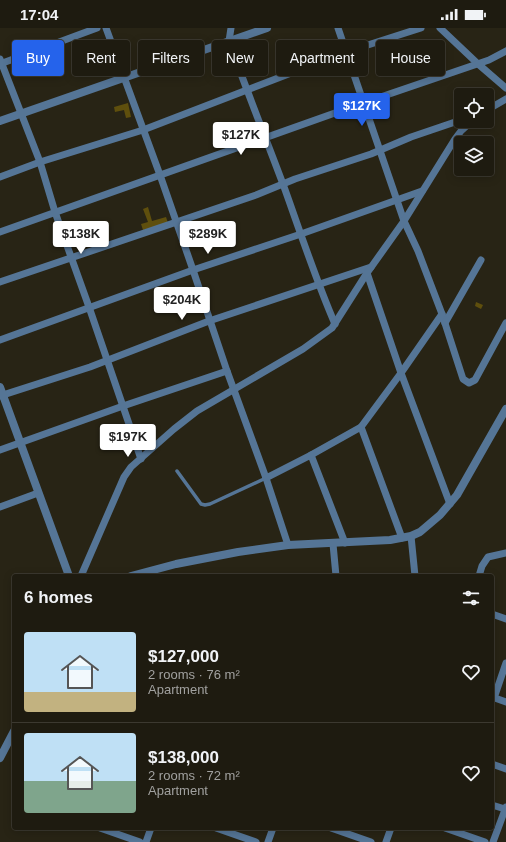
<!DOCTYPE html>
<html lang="en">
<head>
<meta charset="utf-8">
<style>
	:root { --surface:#1e1b10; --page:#2b281e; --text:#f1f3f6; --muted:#a1a19f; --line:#3c3930; --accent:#2563eb }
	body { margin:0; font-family:Helvetica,sans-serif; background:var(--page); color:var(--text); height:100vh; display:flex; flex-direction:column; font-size:15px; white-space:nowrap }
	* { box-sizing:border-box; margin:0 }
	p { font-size:13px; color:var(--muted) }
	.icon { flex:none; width:22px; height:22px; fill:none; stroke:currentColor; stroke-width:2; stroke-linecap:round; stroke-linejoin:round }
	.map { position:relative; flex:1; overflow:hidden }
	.drawer { position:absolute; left:12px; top:546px; width:482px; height:256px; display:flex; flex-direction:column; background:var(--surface); border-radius:4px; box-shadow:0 2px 10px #0003,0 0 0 1px var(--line) }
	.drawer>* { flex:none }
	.banner { position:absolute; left:12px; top:12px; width:482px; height:36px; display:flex; gap:8px }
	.controls { position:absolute; left:454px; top:60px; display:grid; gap:8px }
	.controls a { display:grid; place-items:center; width:40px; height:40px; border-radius:4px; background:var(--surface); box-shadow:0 2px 10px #0003,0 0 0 1px var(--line); font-size:20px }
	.price { position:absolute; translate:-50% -34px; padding:0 9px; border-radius:4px; background:#fff; color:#222; font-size:13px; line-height:26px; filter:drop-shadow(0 1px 2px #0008) }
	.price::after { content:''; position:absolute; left:50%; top:24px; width:12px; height:9px; margin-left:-6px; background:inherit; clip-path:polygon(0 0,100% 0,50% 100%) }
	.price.active { background:var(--accent); color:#fff }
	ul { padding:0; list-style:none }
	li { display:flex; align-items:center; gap:12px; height:100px; padding:0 12px }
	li+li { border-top:1px solid var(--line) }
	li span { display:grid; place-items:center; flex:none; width:112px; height:80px; border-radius:4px; color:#555 }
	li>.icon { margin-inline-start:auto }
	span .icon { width:48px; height:48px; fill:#fffc; stroke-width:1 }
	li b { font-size:17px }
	h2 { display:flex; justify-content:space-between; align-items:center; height:48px; padding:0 12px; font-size:17px }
	.pill { padding:0 14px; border-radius:4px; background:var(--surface); box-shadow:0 2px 10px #0003,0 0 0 1px var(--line); font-size:14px; line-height:36px }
	.pill.active { background:var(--accent); color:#fff }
	.status { display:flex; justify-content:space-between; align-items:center; height:28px; padding:0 20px; background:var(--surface); direction:ltr }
	.status svg { height:11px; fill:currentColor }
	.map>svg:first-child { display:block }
	.building { fill:#5f4f0d }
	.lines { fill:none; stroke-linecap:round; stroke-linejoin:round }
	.service { stroke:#557596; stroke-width:3.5 }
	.minor { stroke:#557596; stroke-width:7 }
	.tertiary { stroke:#557596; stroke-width:8 }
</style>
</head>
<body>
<div class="status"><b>17:04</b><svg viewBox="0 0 49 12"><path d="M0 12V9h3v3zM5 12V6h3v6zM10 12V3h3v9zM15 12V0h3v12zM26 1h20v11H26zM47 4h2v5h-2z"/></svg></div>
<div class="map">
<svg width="506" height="814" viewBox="0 0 506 814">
	<rect width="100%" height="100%" fill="#282415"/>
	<!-- building -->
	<g class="building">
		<path d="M128 75 131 89 126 90 124 82 115 84 114 79Z"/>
		<path d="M148 179 152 193 166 189 168 195 143 202 141 196 148 194 143 181Z"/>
		<path d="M476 274 483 277 481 281 475 278Z"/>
	</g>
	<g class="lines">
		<!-- service -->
		<path class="service" d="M177 443 201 476 205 477 210 476 266 450"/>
		<!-- minor -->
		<g class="minor">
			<path d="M106 0 160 147 193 242 227 343 266 450 288 517"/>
			<path d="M231 0 229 13C246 61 265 108 283 156 300 203 315 250 335 296"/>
			<path d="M338 0 404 193 418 223 442 286 463 351 469 355 475 352 506 295"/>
			<path d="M440 0 477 35 506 60"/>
			<path d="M0 31 40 134 55 184 89 279 141 431"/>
			<path d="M0 36 97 0"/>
			<path d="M487 82 506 71"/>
			<path d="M0 149 40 134 143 102 346 24 421 0"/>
			<path d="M0 204 363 75 489 32 506 23"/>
			<path d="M367 245 401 345 450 476"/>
			<path d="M0 254 256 167 295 151 371 126 411 109 461 92"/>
			<path d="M445 295 481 232"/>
			<path d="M0 312 193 242 301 206 422 163"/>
			<path d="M0 368 90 339 209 293 371 239"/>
			<path d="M361 399 402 510"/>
			<path d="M0 422 123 378 227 343"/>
			<path d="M311 427 345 515"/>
			<path d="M266 450 311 427 361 399 401 345 442 286"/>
			<path d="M0 479 38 465"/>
			<path d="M411 508 415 548"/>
			<path d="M333 516 336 548"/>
			<path d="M81 548 124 449 131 439 174 401 197 383 303 321 332 300 367 245 404 193 455 111 461 103 472 93"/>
			<path d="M479 548 482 538 488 529 506 525"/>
			<path d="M492 586 506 591"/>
			<path d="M492 669 506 674"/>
			<path d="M494 670 506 635"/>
			<path d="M492 736 506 741"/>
			<path d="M492 777 505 781"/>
			<path d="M100 800 140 814"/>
			<path d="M216 800 256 814"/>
			<path d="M331 800 371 814"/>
			<path d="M445 800 485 814"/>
			<path d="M146 814 151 800"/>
			<path d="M268 814 273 800"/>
			<path d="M386 814 391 800"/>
			<path d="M493 814 506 779"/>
		</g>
		<!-- tertiary -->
		<g class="tertiary">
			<path d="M0 93 267 0"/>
			<path d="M0 359 69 548"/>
			<path d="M131 548 176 536 238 524 288 517 390 512 411 508 420 504 440 487 457 467 506 381"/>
			<path d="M0 730 14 703"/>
		</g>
	</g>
</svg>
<div class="controls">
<a><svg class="icon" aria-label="locate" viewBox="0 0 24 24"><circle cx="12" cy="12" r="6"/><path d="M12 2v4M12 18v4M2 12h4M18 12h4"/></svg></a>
<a><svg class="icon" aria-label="layers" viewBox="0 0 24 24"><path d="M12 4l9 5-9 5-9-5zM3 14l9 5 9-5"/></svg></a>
</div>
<b class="price active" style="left:362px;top:99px">$127K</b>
<b class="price" style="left:241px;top:128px">$127K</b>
<b class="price" style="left:81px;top:227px">$138K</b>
<b class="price" style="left:208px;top:227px">$289K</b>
<b class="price" style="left:182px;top:293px">$204K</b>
<b class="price" style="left:128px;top:430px">$197K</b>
<div class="banner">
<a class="pill active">Buy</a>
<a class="pill">Rent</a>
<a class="pill">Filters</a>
<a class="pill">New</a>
<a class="pill">Apartment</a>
<a class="pill">House</a>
</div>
<section class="drawer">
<h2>6 homes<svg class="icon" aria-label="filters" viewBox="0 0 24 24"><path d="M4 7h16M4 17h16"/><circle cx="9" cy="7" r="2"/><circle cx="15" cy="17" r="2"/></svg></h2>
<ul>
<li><span style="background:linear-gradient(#bfe0f5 75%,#c2b280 0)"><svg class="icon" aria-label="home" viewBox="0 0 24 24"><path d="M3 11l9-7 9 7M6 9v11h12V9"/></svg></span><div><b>$127,000</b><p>2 rooms · 76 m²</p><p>Apartment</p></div><svg class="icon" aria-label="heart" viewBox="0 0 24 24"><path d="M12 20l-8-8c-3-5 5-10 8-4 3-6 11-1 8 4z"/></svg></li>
<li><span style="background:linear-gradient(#bfe0f5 60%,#7fa58c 0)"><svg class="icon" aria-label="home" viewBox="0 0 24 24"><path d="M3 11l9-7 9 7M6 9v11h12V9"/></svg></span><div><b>$138,000</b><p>2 rooms · 72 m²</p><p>Apartment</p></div><svg class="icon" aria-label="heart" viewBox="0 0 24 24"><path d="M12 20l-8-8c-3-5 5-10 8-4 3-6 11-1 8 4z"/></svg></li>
</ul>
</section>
</div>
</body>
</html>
